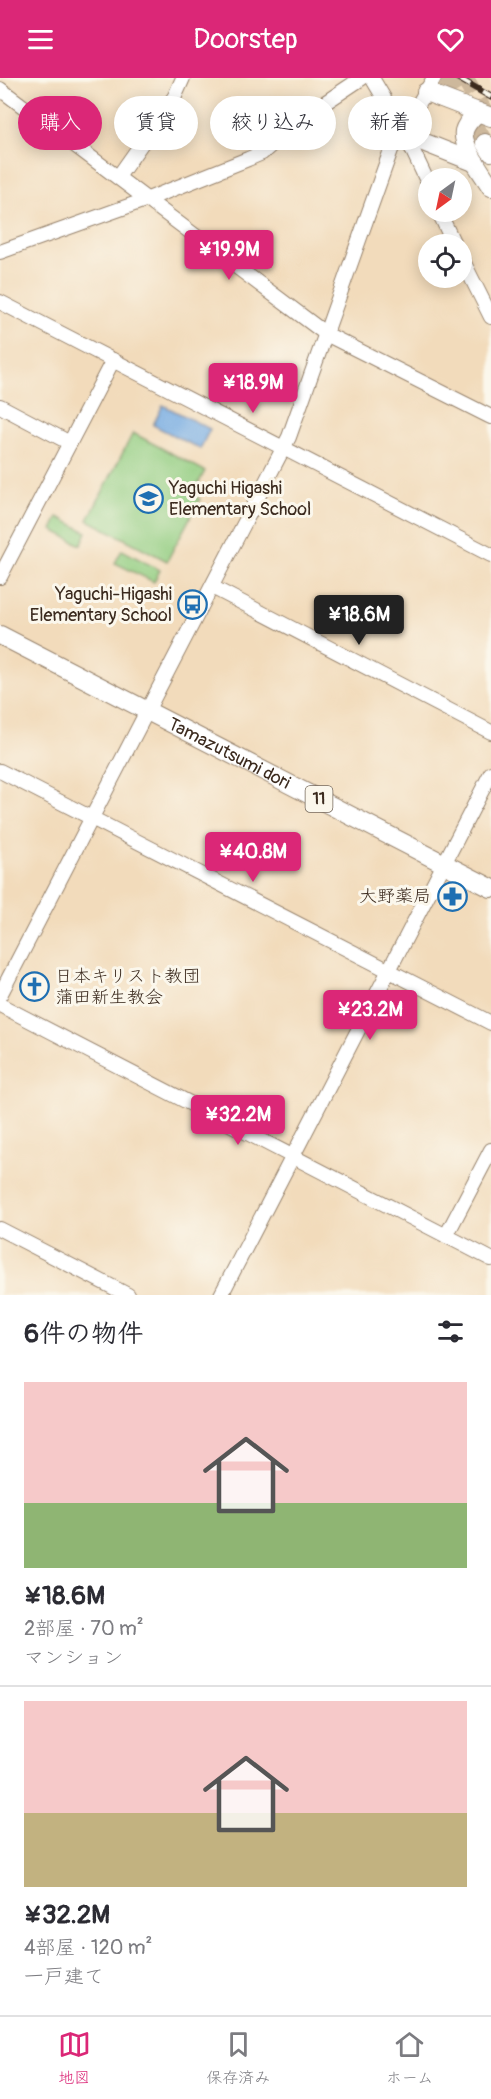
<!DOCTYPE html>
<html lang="ja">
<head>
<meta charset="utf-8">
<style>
	:root { --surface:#fff; --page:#f2f2f3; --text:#2b2b33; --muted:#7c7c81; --line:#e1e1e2; --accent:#db2777 }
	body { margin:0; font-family:Pangolin,"Klee One",sans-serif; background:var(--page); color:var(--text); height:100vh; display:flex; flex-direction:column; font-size:22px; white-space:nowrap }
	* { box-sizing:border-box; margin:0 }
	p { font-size:20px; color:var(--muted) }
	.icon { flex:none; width:33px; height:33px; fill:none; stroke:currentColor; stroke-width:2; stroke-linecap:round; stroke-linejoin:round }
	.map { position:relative; height:1217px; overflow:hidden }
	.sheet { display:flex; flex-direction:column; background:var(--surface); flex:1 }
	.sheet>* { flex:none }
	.hud { position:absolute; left:18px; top:18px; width:456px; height:54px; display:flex; gap:12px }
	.needle { width:39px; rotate:213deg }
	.buttons { position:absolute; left:418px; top:90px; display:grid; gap:12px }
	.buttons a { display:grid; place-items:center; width:54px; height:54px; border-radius:50%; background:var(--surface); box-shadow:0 3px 15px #0003; font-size:30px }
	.price { position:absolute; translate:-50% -51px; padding:0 14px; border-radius:6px; background:var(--accent); color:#fff; font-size:20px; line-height:39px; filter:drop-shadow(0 2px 3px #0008) }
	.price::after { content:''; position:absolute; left:50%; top:36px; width:18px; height:14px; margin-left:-9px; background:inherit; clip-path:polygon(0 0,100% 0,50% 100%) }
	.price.selected { background:#222; color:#fff }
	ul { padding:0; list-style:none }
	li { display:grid; align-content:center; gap:12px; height:318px; padding:0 24px }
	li+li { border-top:2px solid var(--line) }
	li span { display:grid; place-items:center; height:186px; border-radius:0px; color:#555 }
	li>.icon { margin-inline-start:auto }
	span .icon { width:108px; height:108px; fill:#fffc; stroke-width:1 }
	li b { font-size:26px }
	h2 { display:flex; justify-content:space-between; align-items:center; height:72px; padding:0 24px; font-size:26px }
	.chip { padding:0 21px; border-radius:27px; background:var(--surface); box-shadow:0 3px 15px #0003; font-size:21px; line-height:54px }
	.chip.selected { background:var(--accent); color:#fff }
	header { display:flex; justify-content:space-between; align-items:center; height:78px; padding:0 24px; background:var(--accent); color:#fff; font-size:27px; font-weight:600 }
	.tabs { display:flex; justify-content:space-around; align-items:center; height:84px; border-top:2px solid var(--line); background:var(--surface); font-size:16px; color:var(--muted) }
	.tabs a { display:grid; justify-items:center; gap:3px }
	.tabs .selected { color:var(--accent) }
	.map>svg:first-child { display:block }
	.green { fill:#93cd81; stroke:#677c50; stroke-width:1.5 }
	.water { fill:#74aae2; stroke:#586a80; stroke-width:1.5 }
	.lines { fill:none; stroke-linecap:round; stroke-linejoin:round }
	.major-tunnel { stroke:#cdb89c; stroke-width:18; stroke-dasharray:18 9; stroke-linecap:butt }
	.minor-casing { stroke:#96826c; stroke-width:16 }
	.major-casing { stroke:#96826c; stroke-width:20 }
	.minor { stroke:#fff; stroke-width:14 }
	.major { stroke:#fff; stroke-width:18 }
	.rail-casing { stroke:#3b2a1e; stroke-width:7 }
	.rail { stroke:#fbf7ec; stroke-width:4.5; stroke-dasharray:14; stroke-linecap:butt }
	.labels { text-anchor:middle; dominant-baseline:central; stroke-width:6; stroke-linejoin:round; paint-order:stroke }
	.shield { fill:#fbf7ec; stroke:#75685c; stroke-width:1.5 }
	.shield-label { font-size:16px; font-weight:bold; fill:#3b2a1e }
	.poi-label { font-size:18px; fill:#3b2a1e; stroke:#fbf7ec; text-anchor:start }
	.street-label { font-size:18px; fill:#3b2a1e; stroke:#fbf7ec }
</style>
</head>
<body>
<header><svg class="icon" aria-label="menu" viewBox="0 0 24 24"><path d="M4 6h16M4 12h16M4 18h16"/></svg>Doorstep<svg class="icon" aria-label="heart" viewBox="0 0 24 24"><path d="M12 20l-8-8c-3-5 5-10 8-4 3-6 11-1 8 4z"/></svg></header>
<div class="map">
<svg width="491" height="1217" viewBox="0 0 491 1217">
	<rect width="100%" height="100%" fill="#fbf7ec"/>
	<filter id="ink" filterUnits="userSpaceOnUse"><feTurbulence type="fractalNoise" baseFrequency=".0167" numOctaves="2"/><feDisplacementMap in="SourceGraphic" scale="12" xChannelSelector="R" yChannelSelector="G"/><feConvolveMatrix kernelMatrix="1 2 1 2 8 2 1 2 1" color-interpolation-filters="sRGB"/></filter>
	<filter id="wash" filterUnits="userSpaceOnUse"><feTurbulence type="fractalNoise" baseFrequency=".008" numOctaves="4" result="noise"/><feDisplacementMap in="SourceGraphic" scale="24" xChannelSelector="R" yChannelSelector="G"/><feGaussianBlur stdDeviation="1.35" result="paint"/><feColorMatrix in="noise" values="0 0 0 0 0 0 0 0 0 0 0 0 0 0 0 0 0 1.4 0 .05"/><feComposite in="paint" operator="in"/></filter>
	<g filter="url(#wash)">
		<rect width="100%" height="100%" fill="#f2dbbb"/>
		<!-- green -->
		<g class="green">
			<path d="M133 355 205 393 192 417 200 421 167 483 88 442Z"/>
			<path d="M58 439 87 454 81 467 52 452Z"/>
			<path d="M122 472 160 492 154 504 115 485Z"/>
		</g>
		<!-- water -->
		<path class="water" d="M163 327 210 351 200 371 153 347Z"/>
	</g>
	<g filter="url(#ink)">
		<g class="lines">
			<!-- major-tunnel -->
			<g class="major-tunnel">
				<path d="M445 0 485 65"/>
				<path d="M464 0 491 45"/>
			</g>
			<defs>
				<g id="minor">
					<path d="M372 0 403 52 429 107"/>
					<path d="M0 11 326 256 491 339"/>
					<path d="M118 99 175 18 183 0"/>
					<path d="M439 134 454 166"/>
					<path d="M0 174 148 121 248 81 262 75 302 40 362 0"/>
					<path d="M462 181 491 239"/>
					<path d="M0 224 491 477"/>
					<path d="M0 328 70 365"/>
					<path d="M0 499 113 282"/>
					<path d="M212 509 491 654"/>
					<path d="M0 693 491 945"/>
					<path d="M0 917 289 359 391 72 434 0"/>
					<path d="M0 927 491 1181"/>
					<path d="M0 1151 128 1217"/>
					<path d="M446 1158 491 1072"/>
					<path d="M221 1217 491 695"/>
				</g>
				<g id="major">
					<path d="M426 14 491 39"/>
					<path d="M478 34C473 39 466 45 464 53 461 68 483 96 491 109"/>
					<path d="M403 52 418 62 476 85"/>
					<path d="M485 65 491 74"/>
					<path id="s1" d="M0 557 491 810"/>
				</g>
			</defs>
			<!-- minor casing -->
			<use href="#minor" class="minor-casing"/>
			<!-- major casing -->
			<use href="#major" class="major-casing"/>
			<!-- minor -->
			<use href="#minor" class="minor"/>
			<!-- major -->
			<use href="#major" class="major"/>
			<defs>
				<path id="rail" d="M458 0 491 19"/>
			</defs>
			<!-- rail casing -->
			<use href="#rail" class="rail-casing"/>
			<!-- rail -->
			<use href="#rail" class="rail"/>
		</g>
	</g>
	<!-- icons -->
	<defs>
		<symbol id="school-ring" viewBox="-11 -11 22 22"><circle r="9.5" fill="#fbf7ec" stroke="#1f6fb2" stroke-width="1.5"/><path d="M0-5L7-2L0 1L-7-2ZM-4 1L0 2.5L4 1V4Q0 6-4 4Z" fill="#1f6fb2"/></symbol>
		<symbol id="bus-ring" viewBox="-11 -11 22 22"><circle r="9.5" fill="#fbf7ec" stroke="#1f6fb2" stroke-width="1.5"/><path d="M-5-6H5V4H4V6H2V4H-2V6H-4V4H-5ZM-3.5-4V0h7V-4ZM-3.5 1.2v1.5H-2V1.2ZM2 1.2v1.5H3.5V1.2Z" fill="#1f6fb2"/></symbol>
		<symbol id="pharmacy-ring" viewBox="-11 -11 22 22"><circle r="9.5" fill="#fbf7ec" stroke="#1f6fb2" stroke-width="1.5"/><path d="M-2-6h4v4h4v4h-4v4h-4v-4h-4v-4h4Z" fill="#1f6fb2"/></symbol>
		<symbol id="church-ring" viewBox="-11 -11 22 22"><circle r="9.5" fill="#fbf7ec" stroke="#1f6fb2" stroke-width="1.5"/><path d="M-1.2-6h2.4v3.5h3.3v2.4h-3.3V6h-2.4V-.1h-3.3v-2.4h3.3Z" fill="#1f6fb2"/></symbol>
	</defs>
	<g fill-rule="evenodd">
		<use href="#school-ring" x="132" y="404" width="33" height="33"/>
		<use href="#bus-ring" x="176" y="510" width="33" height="33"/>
		<use href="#pharmacy-ring" x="436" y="802" width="33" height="33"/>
		<use href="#church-ring" x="18" y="892" width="33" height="33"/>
	</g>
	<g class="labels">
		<!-- shield labels -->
		<rect class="shield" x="305.5" y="708" width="27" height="26" rx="4.5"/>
		<g class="shield-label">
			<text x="319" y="721">11</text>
		</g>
		<!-- poi labels -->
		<g class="poi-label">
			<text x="169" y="410">Yaguchi Higashi<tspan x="169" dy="21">Elementary School</tspan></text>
			<text x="172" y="516" text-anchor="end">Yaguchi-Higashi<tspan x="172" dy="21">Elementary School</tspan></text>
			<text x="431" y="818" text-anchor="end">大野薬局</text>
			<text x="55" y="898">日本キリスト教団<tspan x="55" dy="21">蒲田新生教会</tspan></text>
		</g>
		<!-- street labels -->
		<g class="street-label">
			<text stroke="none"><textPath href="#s1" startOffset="258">Tamazutsumi dori</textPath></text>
		</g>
	</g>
</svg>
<div class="buttons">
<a><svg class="needle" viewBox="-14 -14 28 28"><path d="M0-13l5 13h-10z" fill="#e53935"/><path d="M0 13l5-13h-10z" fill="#7c7c81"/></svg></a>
<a><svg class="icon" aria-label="locate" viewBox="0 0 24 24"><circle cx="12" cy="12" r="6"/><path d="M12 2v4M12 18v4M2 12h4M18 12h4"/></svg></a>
</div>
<b class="price" style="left:229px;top:203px">¥19.9M</b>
<b class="price" style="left:253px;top:336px">¥18.9M</b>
<b class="price selected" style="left:359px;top:568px">¥18.6M</b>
<b class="price" style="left:253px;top:805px">¥40.8M</b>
<b class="price" style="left:370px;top:963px">¥23.2M</b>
<b class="price" style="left:238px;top:1068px">¥32.2M</b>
<div class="hud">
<a class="chip selected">購入</a>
<a class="chip">賃貸</a>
<a class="chip">絞り込み</a>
<a class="chip">新着</a>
</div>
</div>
<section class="sheet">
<h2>6件の物件<svg class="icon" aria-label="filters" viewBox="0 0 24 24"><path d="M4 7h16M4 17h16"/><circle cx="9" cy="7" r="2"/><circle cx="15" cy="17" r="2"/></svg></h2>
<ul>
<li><span style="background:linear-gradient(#f6c9c9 65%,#8fb573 0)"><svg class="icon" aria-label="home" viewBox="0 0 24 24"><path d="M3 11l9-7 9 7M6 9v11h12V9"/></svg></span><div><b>¥18.6M</b><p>2部屋 · 70 m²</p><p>マンション</p></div></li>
<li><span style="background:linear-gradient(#f6c9c9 60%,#c2b280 0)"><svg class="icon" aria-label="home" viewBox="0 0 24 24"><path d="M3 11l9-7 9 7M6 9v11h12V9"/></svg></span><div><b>¥32.2M</b><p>4部屋 · 120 m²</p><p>一戸建て</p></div></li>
</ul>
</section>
<nav class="tabs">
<a class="selected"><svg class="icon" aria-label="map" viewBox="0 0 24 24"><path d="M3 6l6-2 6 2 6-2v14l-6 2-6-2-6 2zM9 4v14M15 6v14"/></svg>地図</a>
<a><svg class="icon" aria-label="saved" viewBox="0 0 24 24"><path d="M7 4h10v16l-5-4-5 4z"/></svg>保存済み</a>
<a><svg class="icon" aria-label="home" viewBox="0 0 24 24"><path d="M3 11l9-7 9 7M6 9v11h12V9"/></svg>ホーム</a>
</nav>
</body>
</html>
